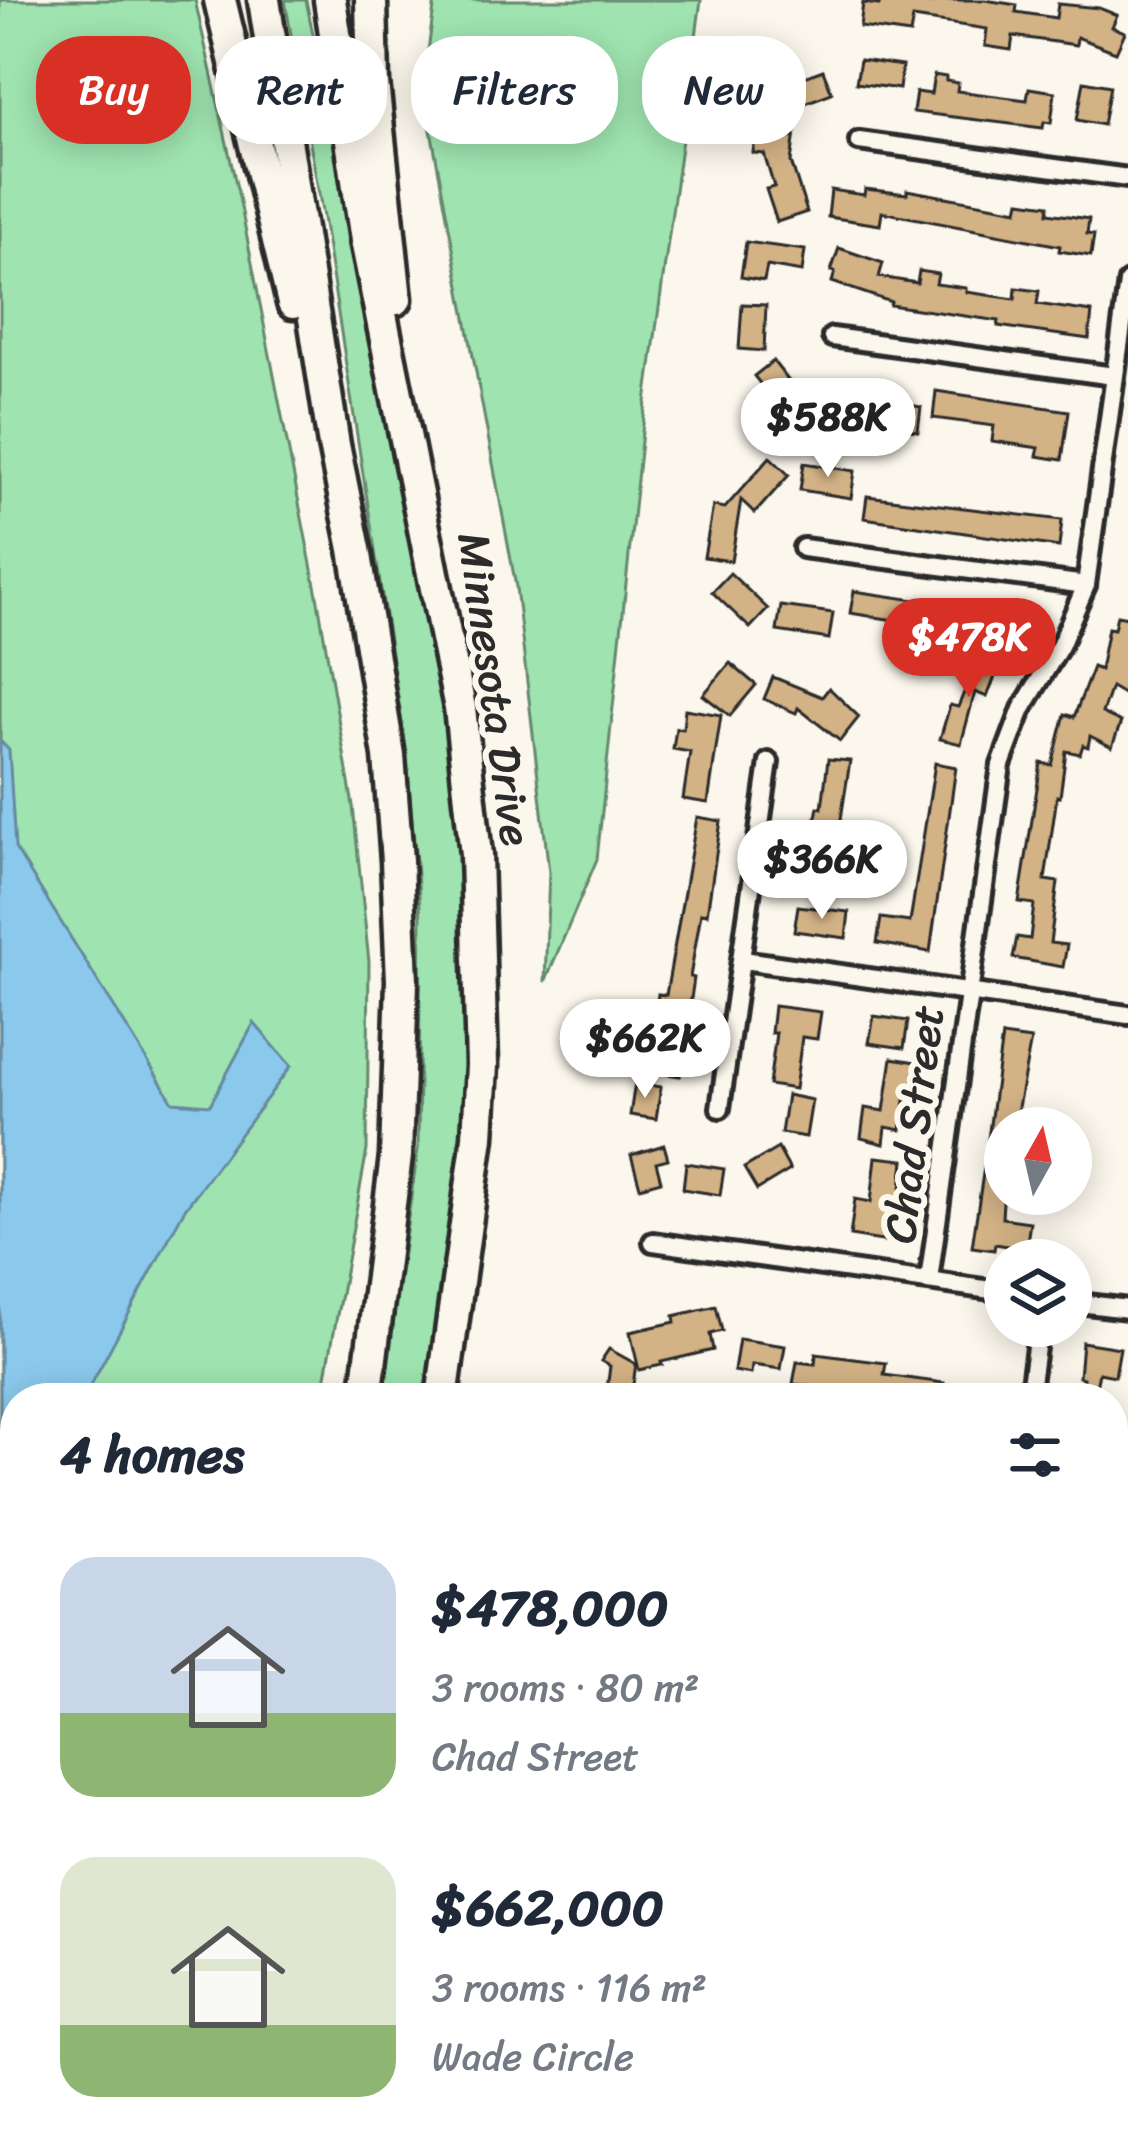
<!DOCTYPE html>
<html lang="en">
<head>
<meta charset="utf-8">
<style>
	:root { --surface:#fff; --page:#f2f2f3; --text:#1f2937; --muted:#747a83; --accent:#d93025 }
	body { margin:0; font-family:Sriracha,sans-serif; background:var(--page); color:var(--text); height:100vh; display:flex; flex-direction:column; font-size:45px; white-space:nowrap }
	* { box-sizing:border-box; margin:0 }
	p { font-size:39px; color:var(--muted) }
	.icon { flex:none; width:66px; height:66px; fill:none; stroke:currentColor; stroke-width:2; stroke-linecap:round; stroke-linejoin:round }
	.map { position:relative; flex:1; overflow:hidden }
	.panel { position:absolute; left:0px; top:1383px; width:1128px; height:771px; display:flex; flex-direction:column; background:var(--surface); border-radius:48px 48px 0 0; box-shadow:0 6px 30px #0003 }
	.panel>* { flex:none }
	.banner { position:absolute; left:36px; top:36px; width:1056px; height:108px; display:flex; gap:24px }
	.needle { width:78px; rotate:8deg }
	.fabs { position:absolute; left:984px; top:1107px; display:grid; gap:24px }
	.fabs a { display:grid; place-items:center; width:108px; height:108px; border-radius:50%; background:var(--surface); box-shadow:0 6px 30px #0003; font-size:60px }
	.price { position:absolute; translate:-50% -102px; padding:0 27px; border-radius:42px; background:#fff; color:#222; font-size:39px; line-height:78px; filter:drop-shadow(0 3px 6px #0008) }
	.price::after { content:''; position:absolute; left:50%; top:72px; width:36px; height:27px; margin-left:-18px; background:inherit; clip-path:polygon(0 0,100% 0,50% 100%) }
	.price.on { background:var(--accent); color:#fff }
	ul { padding:0; list-style:none }
	li { display:flex; align-items:center; gap:36px; height:300px; padding:0 60px }
	li span { display:grid; place-items:center; flex:none; width:336px; height:240px; border-radius:36px; color:#555 }
	li>.icon { margin-inline-start:auto }
	span .icon { width:144px; height:144px; fill:#fffc; stroke-width:1 }
	li b { font-size:51px }
	h2 { display:flex; justify-content:space-between; align-items:center; height:144px; padding:0 60px; font-size:51px }
	.tag { padding:0 42px; border-radius:48px; background:var(--surface); box-shadow:0 6px 30px #0003; font-size:42px; line-height:108px }
	.tag.on { background:var(--accent); color:#fff }
	.map>svg:first-child { display:block }
	.green { fill:#9fe4b0; stroke:#65886e; stroke-width:3 }
	.water { fill:#8bc9ec; stroke:#658a9f; stroke-width:3 }
	.building { fill:#d3b286; stroke:#2b2b2b; stroke-width:3 }
	.lines { fill:none; stroke-linecap:round; stroke-linejoin:round }
	.street-casing { stroke:#2b2b2b; stroke-width:26 }
	.highway-casing { stroke:#2b2b2b; stroke-width:39 }
	.street { stroke:#fbf7ec; stroke-width:16 }
	.highway { stroke:#fbf7ec; stroke-width:30 }
	.labels { text-anchor:middle; dominant-baseline:central; stroke-width:12; stroke-linejoin:round; paint-order:stroke }
	.street-label { font-size:45px; fill:#2b2b2b; stroke:#fbf7ec }
</style>
</head>
<body>
<div class="map">
<svg width="1128" height="2153" viewBox="0 0 1128 2153">
	<rect width="100%" height="100%" fill="#fbf7ec"/>
	<filter id="ink" filterUnits="userSpaceOnUse"><feTurbulence type="fractalNoise" baseFrequency=".00833" numOctaves="2"/><feDisplacementMap in="SourceGraphic" scale="24" xChannelSelector="R" yChannelSelector="G"/><feConvolveMatrix kernelMatrix="1 2 1 2 8 2 1 2 1" color-interpolation-filters="sRGB"/></filter>
	<g filter="url(#ink)">
		<!-- green -->
		<g class="green">
			<path d="M0 0H195L240 202 317 595 353 806 369 962 367 1150 322 1398H15V1936L0 1908Z"/>
			<path d="M285 0H306L391 418 452 741 467 971V1098L424 1398H382L418 1149 421 917 405 743 323 217Z"/>
			<path d="M435 0H701L642 432 597 859 545 982 549 872 516 587 423 87Z"/>
			<path d="M15 1998V2139H156L154 2153H28L0 2139V2018Z"/>
		</g>
		<!-- water -->
		<path class="water" d="M0 741 9 750 15 848 173 1102 210 1105 254 1023 291 1066 184 1210 84 1398H15V1460L0 1458Z"/>
		<!-- building -->
		<g class="building">
			<path d="M880 0 931 3V0H985L1017 5 1016 12 1056 18 1058 4 1099 8 1117 15 1112 27 1125 32 1116 52 1077 37 1076 45 1013 36 1011 50 985 46 987 29 913 18 910 34 860 27 863 3 879 5Z"/>
			<path d="M860 60 902 66 899 89 856 83Z"/>
			<path d="M823 70 832 93 800 105 791 82Z"/>
			<path d="M934 75 946 77V81L958 83 957 91 1027 100 1029 88 1055 92 1051 123 1044 122 1043 128 913 112 916 92 931 94Z"/>
			<path d="M1084 81 1110 86 1103 125 1077 120Z"/>
			<path d="M765 113 797 117 791 162 807 212 777 222 766 189 774 187 764 154 753 153 755 135 762 136Z"/>
			<path d="M865 189 907 194V190L1018 210 1020 201 1049 205 1048 213 1089 219 1087 234 1094 235 1091 256 1059 251 1060 246 882 212 880 225 828 217 831 190 864 195Z"/>
			<path d="M746 242 805 250 802 272 767 266 764 281 741 277Z"/>
			<path d="M839 248 883 263 879 277 917 283 919 271 938 274 936 284 966 288V292L1015 299 1016 288 1039 291 1037 304 1092 312 1089 339 998 326 999 321 890 305 891 302 832 282 835 272 831 271Z"/>
			<path d="M742 304 766 305 764 351 739 349Z"/>
			<path d="M773 361 795 389 875 401 877 384 898 386 896 403 921 407 918 431 806 418 810 391 783 412 754 376Z"/>
			<path d="M936 391 1069 411 1062 460 1037 456 1039 448 992 441 994 426 933 418Z"/>
			<path d="M770 457 789 475 755 513 741 500 731 561 704 557 713 506 725 508Z"/>
			<path d="M804 463 855 471 851 498 800 490Z"/>
			<path d="M867 496 1062 520 1059 547 864 518Z"/>
			<path d="M730 573 768 609 750 628 712 592Z"/>
			<path d="M854 591 942 604 938 627 850 613Z"/>
			<path d="M781 606 833 613 829 639 777 631Z"/>
			<path d="M970 608 1021 616 1017 643 966 635Z"/>
			<path d="M1117 615 1128 617V697L1111 687 1102 713 1121 722 1112 747 1090 736 1088 747 1083 745 1080 754 1066 751 1060 797 1057 796 1045 880 1058 882 1050 943 1067 945 1063 967 1013 958 1017 937 1030 939 1034 904 1019 902 1041 763 1052 765 1065 714 1074 717 1093 667 1100 670 1108 628 1114 629Z"/>
			<path d="M979 656 1000 664 987 697 975 692 961 744 940 739 950 705 958 707Z"/>
			<path d="M730 663 756 685 730 716 703 695Z"/>
			<path d="M773 677 822 697 829 688 859 717 840 741 798 708 796 713 764 699Z"/>
			<path d="M685 709 721 715 708 803 683 799 690 752 673 749 676 728 683 729Z"/>
			<path d="M828 759 850 761 836 851 815 847 807 892 785 888 796 824 814 827 818 807 822 808Z"/>
			<path d="M935 763 956 767 930 952 877 943 881 918 910 922Z"/>
			<path d="M697 817 721 821 707 914 701 913 690 977 694 978 680 1076 653 1072 660 1018H655L658 994 666 995Z"/>
			<path d="M798 906 849 912 846 938 794 931Z"/>
			<path d="M774 1006 821 1012 817 1039 802 1037 795 1089 769 1085 776 1033H771Z"/>
			<path d="M874 1016 908 1021 904 1048 869 1043Z"/>
			<path d="M1002 1036 1031 1040 1014 1128H1005V1141L988 1139Z"/>
			<path d="M892 1058 916 1062 910 1101 905 1100 901 1130 886 1127 884 1144 861 1138 865 1108 884 1111Z"/>
			<path d="M635 1083 661 1087 656 1119 630 1115Z"/>
			<path d="M787 1095 812 1100 806 1137 781 1133Z"/>
			<path d="M664 1145 668 1159 656 1162 661 1181 640 1187 631 1155Z"/>
			<path d="M778 1148 790 1170 757 1190 744 1168Z"/>
			<path d="M876 1157 904 1160 900 1198H896L889 1242 850 1236 855 1199 871 1202Z"/>
			<path d="M686 1163 724 1169 720 1195 683 1189Z"/>
			<path d="M984 1167 1005 1170 1002 1218 1030 1222 1026 1249 995 1244 994 1250 972 1247Z"/>
			<path d="M716 1306 722 1331 710 1334 713 1350 661 1362 662 1365 639 1370 630 1332 675 1322 674 1316Z"/>
			<path d="M739 1339 785 1346 781 1369 752 1365 751 1374 734 1371Z"/>
			<path d="M1082 1342 1120 1348 1115 1376 1099 1373 1096 1387 1082 1385 1083 1378 1079 1377Z"/>
			<path d="M609 1349 636 1364 631 1398H606L610 1366 601 1361Z"/>
			<path d="M816 1354 886 1363 884 1375 944 1383 942 1398H856L811 1392 812 1386 793 1384 797 1362 815 1364Z"/>
			<path d="M1121 1655 1128 1656V1716L1113 1714Z"/>
		</g>
		<g class="lines">
			<defs>
				<g id="street">
					<path d="M859 141 1128 178"/>
					<path d="M832 337 1114 376"/>
					<path d="M803 548 1086 585"/>
					<path d="M743 960 1128 1015"/>
					<path d="M720 1108 769 762"/>
					<path d="M653 1242 1005 1292"/>
					<path d="M929 1280 1001 765 1022 709 1060 646 1086 585 1128 282"/>
					<path d="M1071 1302 1128 1309"/>
					<path d="M1029 1398 1039 1326"/>
					<path d="M1113 1955 1128 1957"/>
					<path d="M474 2140 570 2153"/>
					<path d="M791 2153 834 2149 863 2153"/>
				</g>
				<g id="highway">
					<path d="M220 0 293 303"/>
					<path d="M264 0 334 445 355 549 389 756 397 861 402 981 396 1156 366 1398"/>
					<path d="M330 0 366 240 460 708 476 855 482 1065 478 1137 442 1398"/>
					<path d="M371 0 373 82 396 299"/>
					<path d="M185 2153 188 2139"/>
					<path d="M264 2153 266 2139"/>
					<path d="M337 2153 339 2139"/>
				</g>
			</defs>
			<!-- street casing -->
			<use href="#street" class="street-casing"/>
			<!-- highway casing -->
			<use href="#highway" class="highway-casing"/>
			<!-- street -->
			<use href="#street" class="street"/>
			<!-- highway -->
			<use href="#highway" class="highway"/>
		</g>
	</g>
	<g class="labels">
		<!-- street labels -->
		<g class="street-label">
			<text transform="translate(495 689) rotate(82)">Minnesota Drive</text>
			<text transform="translate(914 1124) rotate(-83)">Chad Street</text>
		</g>
	</g>
</svg>
<div class="fabs">
<a><svg class="needle" viewBox="-14 -14 28 28"><path d="M0-13l5 13h-10z" fill="#e53935"/><path d="M0 13l5-13h-10z" fill="#747a83"/></svg></a>
<a><svg class="icon" aria-label="layers" viewBox="0 0 24 24"><path d="M12 4l9 5-9 5-9-5zM3 14l9 5 9-5"/></svg></a>
</div>
<b class="price" style="left:828px;top:480px">$588K</b>
<b class="price on" style="left:969px;top:700px">$478K</b>
<b class="price" style="left:822px;top:922px">$366K</b>
<b class="price" style="left:645px;top:1101px">$662K</b>
<div class="banner">
<a class="tag on">Buy</a>
<a class="tag">Rent</a>
<a class="tag">Filters</a>
<a class="tag">New</a>
</div>
<section class="panel">
<h2>4 homes<svg class="icon" aria-label="filters" viewBox="0 0 24 24"><path d="M4 7h16M4 17h16"/><circle cx="9" cy="7" r="2"/><circle cx="15" cy="17" r="2"/></svg></h2>
<ul>
<li><span style="background:linear-gradient(#c9d6e8 65%,#8fb573 0)"><svg class="icon" aria-label="home" viewBox="0 0 24 24"><path d="M3 11l9-7 9 7M6 9v11h12V9"/></svg></span><div><b>$478,000</b><p>3 rooms · 80 m²</p><p>Chad Street</p></div></li>
<li><span style="background:linear-gradient(#dfe7d0 70%,#8fb573 0)"><svg class="icon" aria-label="home" viewBox="0 0 24 24"><path d="M3 11l9-7 9 7M6 9v11h12V9"/></svg></span><div><b>$662,000</b><p>3 rooms · 116 m²</p><p>Wade Circle</p></div></li>
</ul>
</section>
</div>
</body>
</html>
